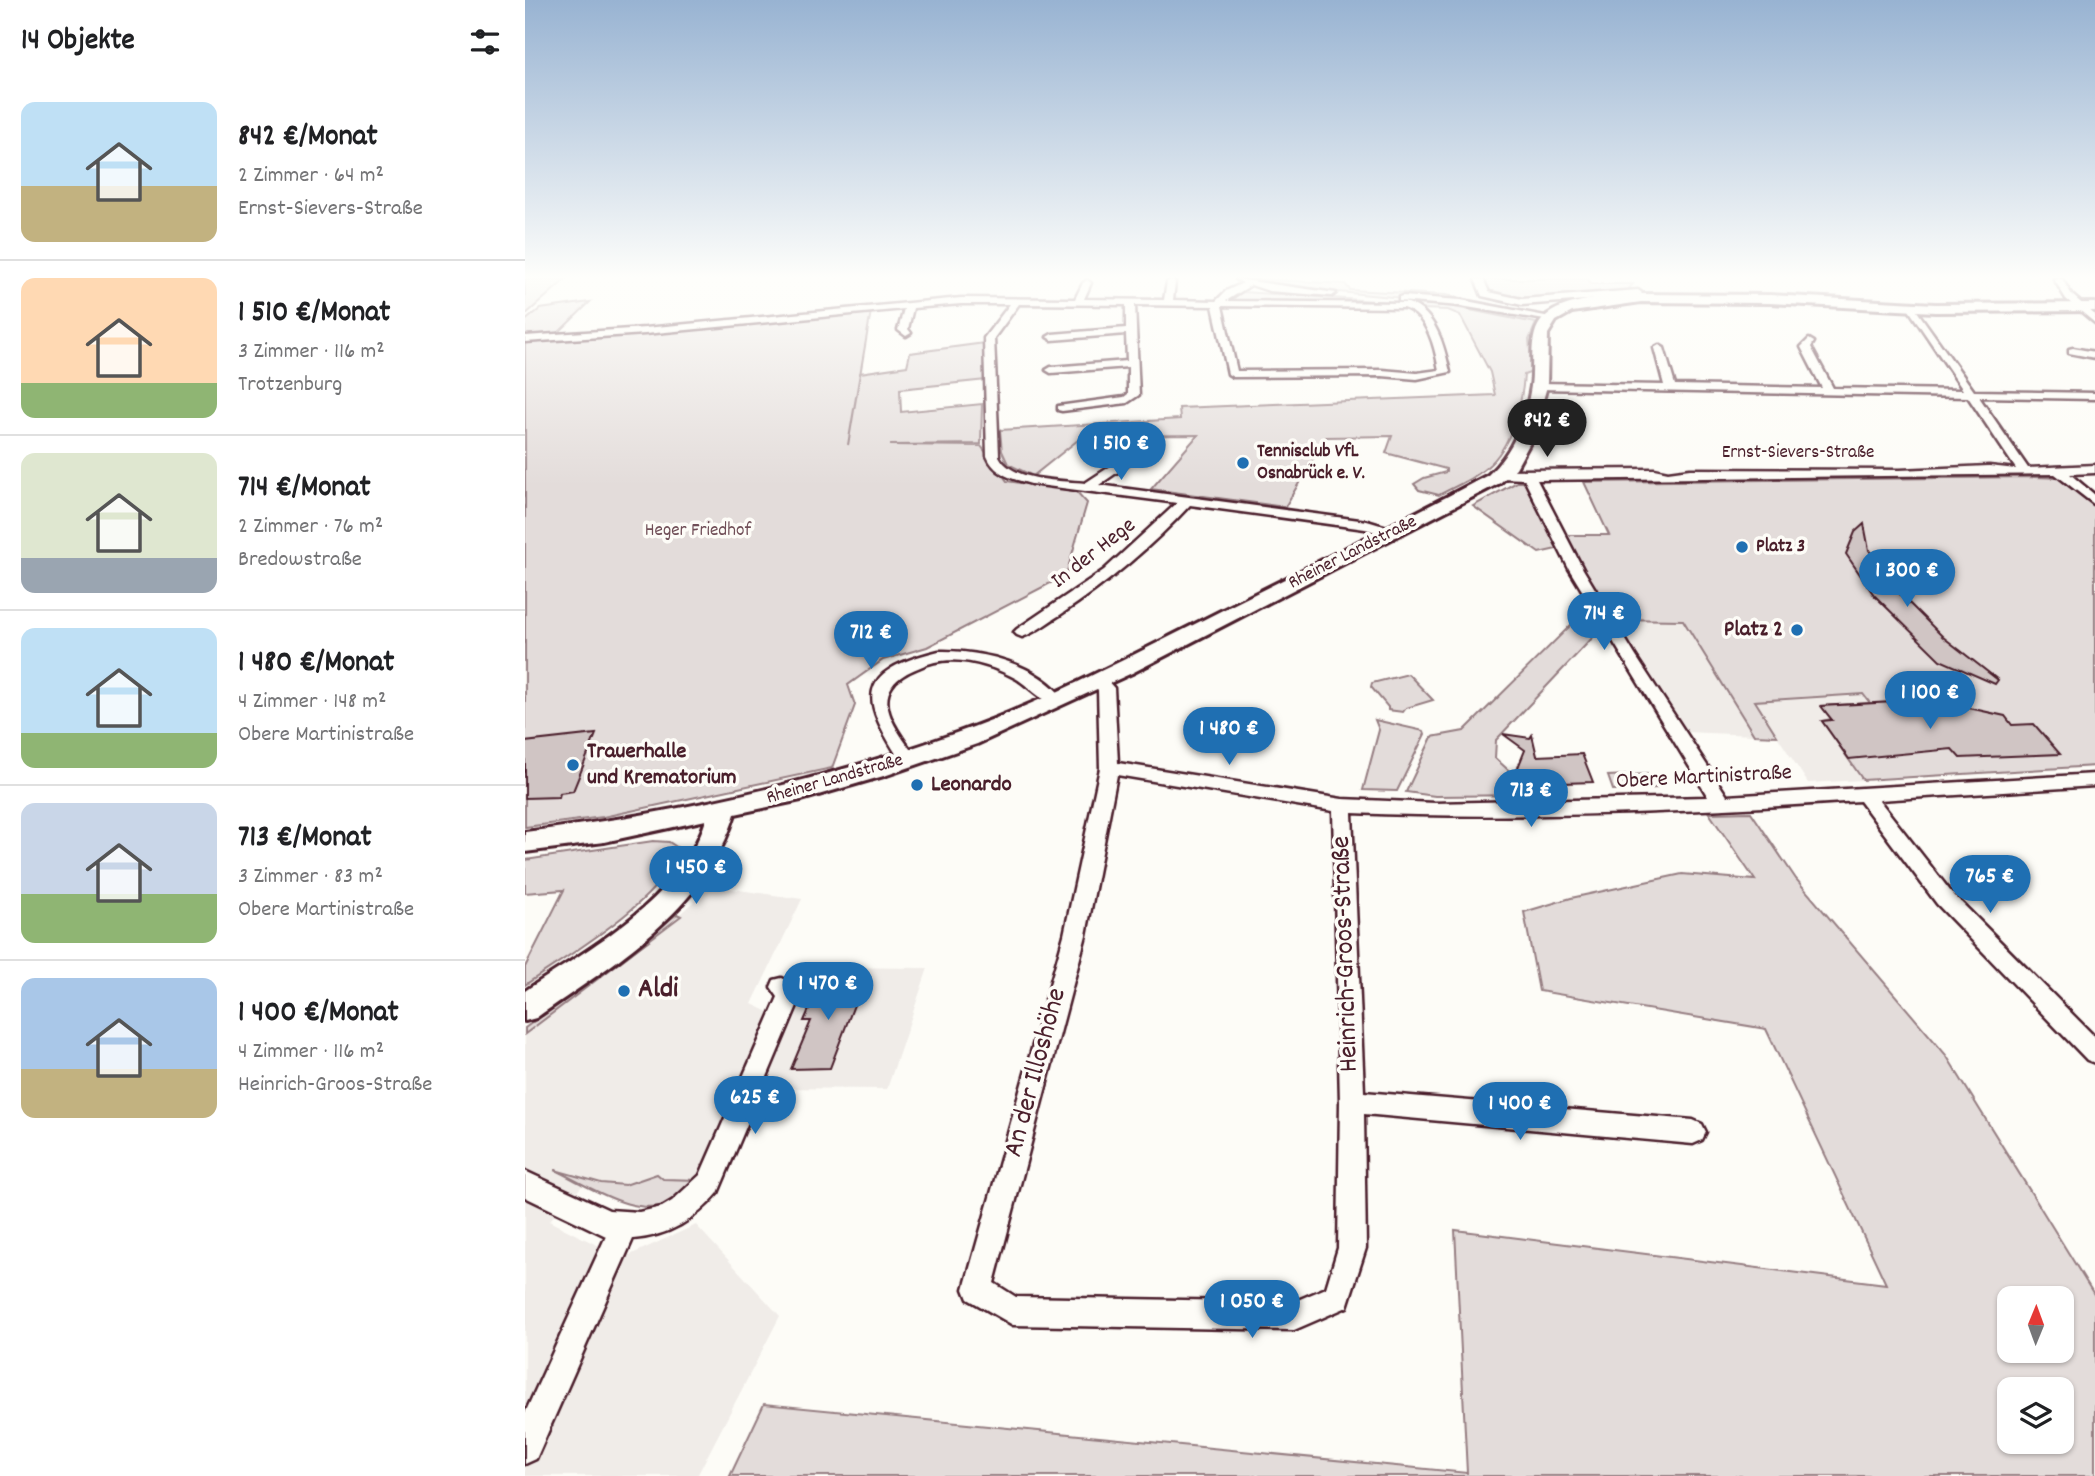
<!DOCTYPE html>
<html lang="de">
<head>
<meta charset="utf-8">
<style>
	:root { --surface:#fff; --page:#f2f2f2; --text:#202124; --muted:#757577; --line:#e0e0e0; --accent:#1f6fb2 }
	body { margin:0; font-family:Dekko,sans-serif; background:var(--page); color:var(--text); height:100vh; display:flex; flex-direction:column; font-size:26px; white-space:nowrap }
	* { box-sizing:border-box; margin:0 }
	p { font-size:23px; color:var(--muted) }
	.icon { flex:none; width:38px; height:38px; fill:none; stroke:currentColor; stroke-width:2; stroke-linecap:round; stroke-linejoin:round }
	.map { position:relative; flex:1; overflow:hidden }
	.panel { display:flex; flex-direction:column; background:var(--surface); width:525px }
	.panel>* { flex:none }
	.needle { width:46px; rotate:1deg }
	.controls { position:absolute; left:1472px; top:1286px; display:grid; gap:14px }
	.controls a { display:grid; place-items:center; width:77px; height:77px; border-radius:14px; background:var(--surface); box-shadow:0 2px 5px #0004; font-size:35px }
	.price { position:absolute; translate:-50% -60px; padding:0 16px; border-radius:24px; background:var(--accent); color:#fff; font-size:23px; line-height:46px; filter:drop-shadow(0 2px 4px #0008) }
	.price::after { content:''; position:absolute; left:50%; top:42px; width:21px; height:16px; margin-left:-10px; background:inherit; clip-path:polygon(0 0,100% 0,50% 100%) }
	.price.active { background:#222; color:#fff }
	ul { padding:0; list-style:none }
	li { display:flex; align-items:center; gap:21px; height:175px; padding:0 21px }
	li+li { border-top:2px solid var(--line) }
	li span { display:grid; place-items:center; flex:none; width:196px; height:140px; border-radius:14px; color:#555 }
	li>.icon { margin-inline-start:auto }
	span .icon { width:84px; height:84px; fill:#fffc; stroke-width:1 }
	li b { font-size:30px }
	h2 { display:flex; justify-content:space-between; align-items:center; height:84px; padding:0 21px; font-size:30px }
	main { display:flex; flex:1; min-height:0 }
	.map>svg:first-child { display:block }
	.built { fill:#f0ece8 }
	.green { fill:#e3dcda; stroke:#967e82; stroke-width:2; fill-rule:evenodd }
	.building { fill:#d0c5c4; stroke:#4a1f2b; stroke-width:2 }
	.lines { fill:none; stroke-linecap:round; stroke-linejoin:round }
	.street-casing { stroke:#4a1f2b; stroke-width:5 }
	.secondary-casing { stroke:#4a1f2b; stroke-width:6 }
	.street { fill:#fdfcf7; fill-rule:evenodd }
	.secondary { fill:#fdfcf7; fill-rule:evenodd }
	.poi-dot { fill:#1f6fb2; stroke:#fdfcf7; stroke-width:2.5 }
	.labels { text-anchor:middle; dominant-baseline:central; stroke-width:7; stroke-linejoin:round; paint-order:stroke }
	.far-poi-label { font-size:19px; font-weight:bold; fill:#4a1f2b; stroke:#fdfcf7; text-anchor:start }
	.far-street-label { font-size:19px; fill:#4a1f2b; stroke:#fdfcf7 }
	.far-park-label { font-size:19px; fill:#704e57; stroke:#fdfcf7 }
	.street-label { font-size:23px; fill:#4a1f2b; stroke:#fdfcf7 }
	.poi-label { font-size:23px; font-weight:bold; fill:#4a1f2b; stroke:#fdfcf7; text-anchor:start }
	.near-street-label { font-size:28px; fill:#4a1f2b; stroke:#fdfcf7 }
	.near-poi-label { font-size:28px; font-weight:bold; fill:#4a1f2b; stroke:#fdfcf7; text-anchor:start }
</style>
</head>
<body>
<main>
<section class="panel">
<h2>14 Objekte<svg class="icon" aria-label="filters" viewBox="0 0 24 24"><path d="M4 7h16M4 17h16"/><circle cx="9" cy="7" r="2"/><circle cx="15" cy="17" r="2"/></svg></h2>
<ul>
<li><span style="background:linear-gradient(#bfe0f5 60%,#c2b280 0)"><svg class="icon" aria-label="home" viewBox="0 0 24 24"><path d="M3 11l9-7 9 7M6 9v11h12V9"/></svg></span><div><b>842 €/Monat</b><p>2 Zimmer · 64 m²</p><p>Ernst-Sievers-Straße</p></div></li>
<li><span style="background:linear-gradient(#ffd9b3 75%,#8fb573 0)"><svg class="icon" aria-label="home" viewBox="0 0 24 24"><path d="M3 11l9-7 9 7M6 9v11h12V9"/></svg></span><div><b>1 510 €/Monat</b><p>3 Zimmer · 116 m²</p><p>Trotzenburg</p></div></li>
<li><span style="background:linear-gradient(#dfe7d0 75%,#9aa5b1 0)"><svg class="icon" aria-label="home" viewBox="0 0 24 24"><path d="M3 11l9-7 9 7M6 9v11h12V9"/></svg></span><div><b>714 €/Monat</b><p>2 Zimmer · 76 m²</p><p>Bredowstraße</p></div></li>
<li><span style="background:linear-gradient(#bfe0f5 75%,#8fb573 0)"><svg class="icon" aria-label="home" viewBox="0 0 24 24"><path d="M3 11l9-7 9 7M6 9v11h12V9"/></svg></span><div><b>1 480 €/Monat</b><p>4 Zimmer · 148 m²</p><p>Obere Martinistraße</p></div></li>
<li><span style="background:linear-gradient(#c9d6e8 65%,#8fb573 0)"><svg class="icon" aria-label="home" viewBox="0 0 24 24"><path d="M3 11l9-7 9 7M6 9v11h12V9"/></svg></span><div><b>713 €/Monat</b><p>3 Zimmer · 83 m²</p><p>Obere Martinistraße</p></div></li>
<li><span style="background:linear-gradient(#a9c7e8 65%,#c2b280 0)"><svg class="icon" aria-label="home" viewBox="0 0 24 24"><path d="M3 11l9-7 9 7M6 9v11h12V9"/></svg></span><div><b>1 400 €/Monat</b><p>4 Zimmer · 116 m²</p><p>Heinrich-Groos-Straße</p></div></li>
</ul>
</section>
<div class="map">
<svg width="1570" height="1476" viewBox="0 0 1570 1476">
	<rect width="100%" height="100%" fill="#fdfcf7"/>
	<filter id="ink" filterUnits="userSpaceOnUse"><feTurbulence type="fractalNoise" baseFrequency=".0143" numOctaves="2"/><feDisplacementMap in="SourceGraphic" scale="14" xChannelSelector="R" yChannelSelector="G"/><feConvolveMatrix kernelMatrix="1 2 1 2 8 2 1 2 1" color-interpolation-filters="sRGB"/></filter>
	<g filter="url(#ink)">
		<!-- built -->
		<g class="built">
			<path d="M1087 619 1158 620 1229 735 1160 732Z"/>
			<path d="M1338 694 1345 703 1297 706 1307 720 1297 721 1338 780 1283 783 1229 701Z"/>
			<path d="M186 886 277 899 227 1004 246 1013 173 1180 154 1199 129 1206 102 1204 59 1184 24 1221 98 1258 171 1225 255 1316 172 1476H0V1034L118 947Z"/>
			<path d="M293 967 403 968 362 1089 239 1088Z"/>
		</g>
		<!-- green -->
		<g class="green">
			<path d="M0 279H41L0 315Z"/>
			<path d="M733 279 820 284 825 290 921 295 986 308 749 286 727 280Z"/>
			<path d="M959 279H1063L1066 284H1108L1102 291 990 301 966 296Z"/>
			<path d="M718 292 924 306 1011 323 1004 340 1007 372 999 375C997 405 986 447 962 467 949 479 930 486 914 495L894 490 889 484 899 478 921 472V469L861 453 867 436 801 437 760 507 626 489 673 435 558 436 508 476 483 464 477 451 475 430 655 419 654 408 970 395 965 372 935 315 923 310 896 309 885 303 706 302 705 300Z"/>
			<path d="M65 302 31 335 0 337V321L15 309Z"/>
			<path d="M346 311 323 445 335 373 382 366 385 353 460 343 461 380 375 389 376 412 457 404 456 444 365 445 456 446 482 481 551 491 562 503 541 575 402 647 358 660 323 685 330 705 307 768 78 817 0 827V341Z"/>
			<path d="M1509 477 1536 478 1570 504V766L1338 780 1297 721 1306 719 1296 706 1345 703 1338 694 1230 701 1252 736 1229 735 1158 620 1087 619 1038 535H1084L1059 482Z"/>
			<path d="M992 482H1003L1036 548 1014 553 948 506Z"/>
			<path d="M1061 610 1069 611 1077 626 1072 633 971 740 970 758 1011 795 910 796 881 792 907 737 939 731Z"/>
			<path d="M883 674 908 700 881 708 878 712 863 710V707L846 687 847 683Z"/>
			<path d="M850 720 899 731 900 734 872 791 838 790 854 730Z"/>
			<path d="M1125 774 1131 788 1088 790 1083 776Z"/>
			<path d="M1226 812 1271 879 1421 1055 1570 1296V1476H205L239 1404 942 1473 930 1230 1361 1284 1241 1029 1014 991 999 912 1046 898 1157 874 1230 880 1184 813ZM1484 1298H1536V1351H1484ZM1484 1390H1536V1442H1484Z"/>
			<path d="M128 841 144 842 153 848C141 899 43 955 0 985V967L39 890 0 893V860Z"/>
			<path d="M152 914 156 916 0 1034V1028Z"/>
			<path d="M30 1170 76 1183 100 1185 132 1174 138 1179 173 1180C167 1185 160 1194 153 1199 115 1223 64 1186 30 1170Z"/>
		</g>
		<!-- building -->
		<g class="building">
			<path d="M1339 524 1344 550 1374 593 1418 637 1473 680 1470 684 1415 660 1349 595 1321 554 1330 532Z"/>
			<path d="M1381 694 1480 716 1487 725 1509 724 1535 754 1435 758 1427 749 1324 759 1297 721 1307 720 1296 706 1386 701Z"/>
			<path d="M71 734 48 791 35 793 34 797 0 798V742Z"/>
			<path d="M978 734 1005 738 1007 735 1012 756 1057 754 1068 782 1008 784 992 770 1000 750Z"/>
			<path d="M305 976H340L305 1068 266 1069 286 1021H279L289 998H296Z"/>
		</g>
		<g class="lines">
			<defs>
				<g id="street">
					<path d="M646 279 650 282 648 300 691 301 701 291 718 283 711 279 811 293 807 296 744 291 726 285 701 301 883 303C911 312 919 346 925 372L892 379 857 376 708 377 703 374 688 306 610 305 614 395 602 403 537 411 533 410V406L599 397 603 394V367L526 373 521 370 526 367 602 361 601 334 527 340 522 337 527 334 601 328V305L494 304 469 338 474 456C487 482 535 480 560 483L612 449 618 453 616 456 574 485 842 521 872 530V536L867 537 840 529 665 505C626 547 583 583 535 615 523 622 510 633 497 637L492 635 489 632 492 629 579 570 652 503 506 484C488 479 470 475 462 456L459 338 485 304H436L388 308 383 329 386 333 381 336 373 330 379 309 120 334 0 342V336L120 328 436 298 550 299 558 283 562 280 566 283 559 299 639 300 642 282ZM697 306 879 308C903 316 910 348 914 370L892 373 857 370 712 371Z"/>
					<path d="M950 279H958L964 292 997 299 1113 290 1117 293 1113 296 997 305 957 296Z"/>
					<path d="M1529 279H1537L1547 295 1570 315V323L1541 299Z"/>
					<path d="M877 296 936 300 1031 318 1026 321 936 306 874 301V297Z"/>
					<path d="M1387 304 1449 391 1570 393V399L1454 397 1503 468 1570 465V473L1545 474 1570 495V505L1530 474 1012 480 1058 569 1110 655 1202 796 1570 774V786L1354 800 1426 892 1570 1037V1063L1562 1060 1412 904 1335 801C1166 812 996 820 827 813L839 1092 1168 1120 1177 1124 1181 1132 1177 1140 1168 1144 839 1114 841 1248 822 1307 769 1330 488 1325 443 1299 439 1289 539 935 575 768 573 690 565 681 567 677H579L589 688 593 763 817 799 910 803 1183 797 1044 569 999 479 976 478 970 474 976 470 1129 469 1143 472 1165 469 1375 470 1464 466 1491 469 1443 397 1014 389 1009 386 1014 383 1139 385 1129 348 1134 345 1139 348 1150 385 1297 388 1276 347 1284 339 1289 342 1286 347 1308 388 1438 390 1382 307ZM592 775 808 811 815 1102 813 1248 801 1288 768 1302 491 1297 469 1283 561 935Z"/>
					<path d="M1548 348 1570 352V358L1544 353V349Z"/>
					<path d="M414 651C457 650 513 664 540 700L538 704C522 708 505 687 492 679 463 663 424 652 393 668 383 672 373 677 367 686 351 709 380 740 392 759L389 763H377C336 699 328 672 414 651Z"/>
					<path d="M257 978 274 987 277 994 193 1193C170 1220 144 1236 108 1239L11 1459 0 1464V1413L81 1236 0 1197V1171L84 1210 114 1212 137 1207 147 1201 175 1175 253 997 246 987 249 980Z"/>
				</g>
				<path id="secondary" d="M1116 294 1245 295 1410 304 1570 303V311L1410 312 1245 303 1116 302 1047 312 1031 321 1023 334 1022 386 1008 437 991 468 975 483 607 673 452 744 362 775 276 800 210 814C181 910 89 963 11 1018L0 1021V991C66 947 155 900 181 820L79 842 0 852V832C146 814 292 783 431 733 512 705 590 664 666 626 765 576 865 527 963 475 988 452 1001 419 1006 386 1010 363 1001 331 1022 315 1045 297 1088 298 1116 294Z"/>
			</defs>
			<!-- street casing -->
			<use href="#street" class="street-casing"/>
			<!-- secondary casing -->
			<use href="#secondary" class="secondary-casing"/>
			<!-- street -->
			<use href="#street" class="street"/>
			<!-- secondary -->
			<use href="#secondary" class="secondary"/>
		</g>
	</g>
	<!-- sky -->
	<linearGradient id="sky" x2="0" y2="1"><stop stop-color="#98b3d2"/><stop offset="0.57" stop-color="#fefefb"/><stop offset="1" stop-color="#fefefb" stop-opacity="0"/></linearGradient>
	<rect width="1570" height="486" fill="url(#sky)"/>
	<!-- markers -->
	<g class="poi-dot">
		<circle cx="718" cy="463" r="7"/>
		<circle cx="1217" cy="547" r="7"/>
		<circle cx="1272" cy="630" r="7"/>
		<circle cx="48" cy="765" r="7"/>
		<circle cx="392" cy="785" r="7"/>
		<circle cx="99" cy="991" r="7"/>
	</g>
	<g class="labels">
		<!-- far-poi labels -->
		<g class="far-poi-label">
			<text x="732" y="452">Tennisclub VfL<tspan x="732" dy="22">Osnabrück e. V.</tspan></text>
			<text x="1231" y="547">Platz 3</text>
		</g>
		<!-- far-street labels -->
		<g class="far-street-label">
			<text x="1273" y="453">Ernst-Sievers-Straße</text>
			<text transform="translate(828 553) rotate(-27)">Rheiner Landstraße</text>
			<text transform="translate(310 780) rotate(-16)">Rheiner Landstraße</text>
		</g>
		<!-- far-park labels -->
		<g class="far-park-label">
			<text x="173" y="531">Heger Friedhof</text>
		</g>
		<!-- street labels -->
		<g class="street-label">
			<text transform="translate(569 554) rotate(-38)">In der Hege</text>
			<text transform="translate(1179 778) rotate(-3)">Obere Martinistraße</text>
		</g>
		<!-- poi labels -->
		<g class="poi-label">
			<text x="1258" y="630" text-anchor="end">Platz 2</text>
			<text x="62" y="752">Trauerhalle<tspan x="62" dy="26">und Krematorium</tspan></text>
			<text x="406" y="785">Leonardo</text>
		</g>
		<!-- near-street labels -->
		<g class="near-street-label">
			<text transform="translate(822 954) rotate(-92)">Heinrich-Groos-Straße</text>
			<text transform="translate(512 1073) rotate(-75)">An der Illoshöhe</text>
		</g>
		<!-- near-poi labels -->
		<g class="near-poi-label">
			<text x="113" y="991">Aldi</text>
		</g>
	</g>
</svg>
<div class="controls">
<a><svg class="needle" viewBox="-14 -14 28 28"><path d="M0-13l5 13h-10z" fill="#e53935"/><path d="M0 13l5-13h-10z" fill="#757577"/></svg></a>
<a><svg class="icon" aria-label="layers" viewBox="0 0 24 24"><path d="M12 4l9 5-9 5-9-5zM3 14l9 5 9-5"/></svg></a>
</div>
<b class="price active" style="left:1022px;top:459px">842 €</b>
<b class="price" style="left:596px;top:482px">1 510 €</b>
<b class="price" style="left:1382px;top:609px">1 300 €</b>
<b class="price" style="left:1079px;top:652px">714 €</b>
<b class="price" style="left:346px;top:671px">712 €</b>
<b class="price" style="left:1405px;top:731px">1 100 €</b>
<b class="price" style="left:704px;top:767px">1 480 €</b>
<b class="price" style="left:1006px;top:829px">713 €</b>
<b class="price" style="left:171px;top:906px">1 450 €</b>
<b class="price" style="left:1465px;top:915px">765 €</b>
<b class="price" style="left:303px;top:1022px">1 470 €</b>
<b class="price" style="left:230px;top:1136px">625 €</b>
<b class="price" style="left:995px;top:1142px">1 400 €</b>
<b class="price" style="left:727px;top:1340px">1 050 €</b>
</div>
</main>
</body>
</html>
